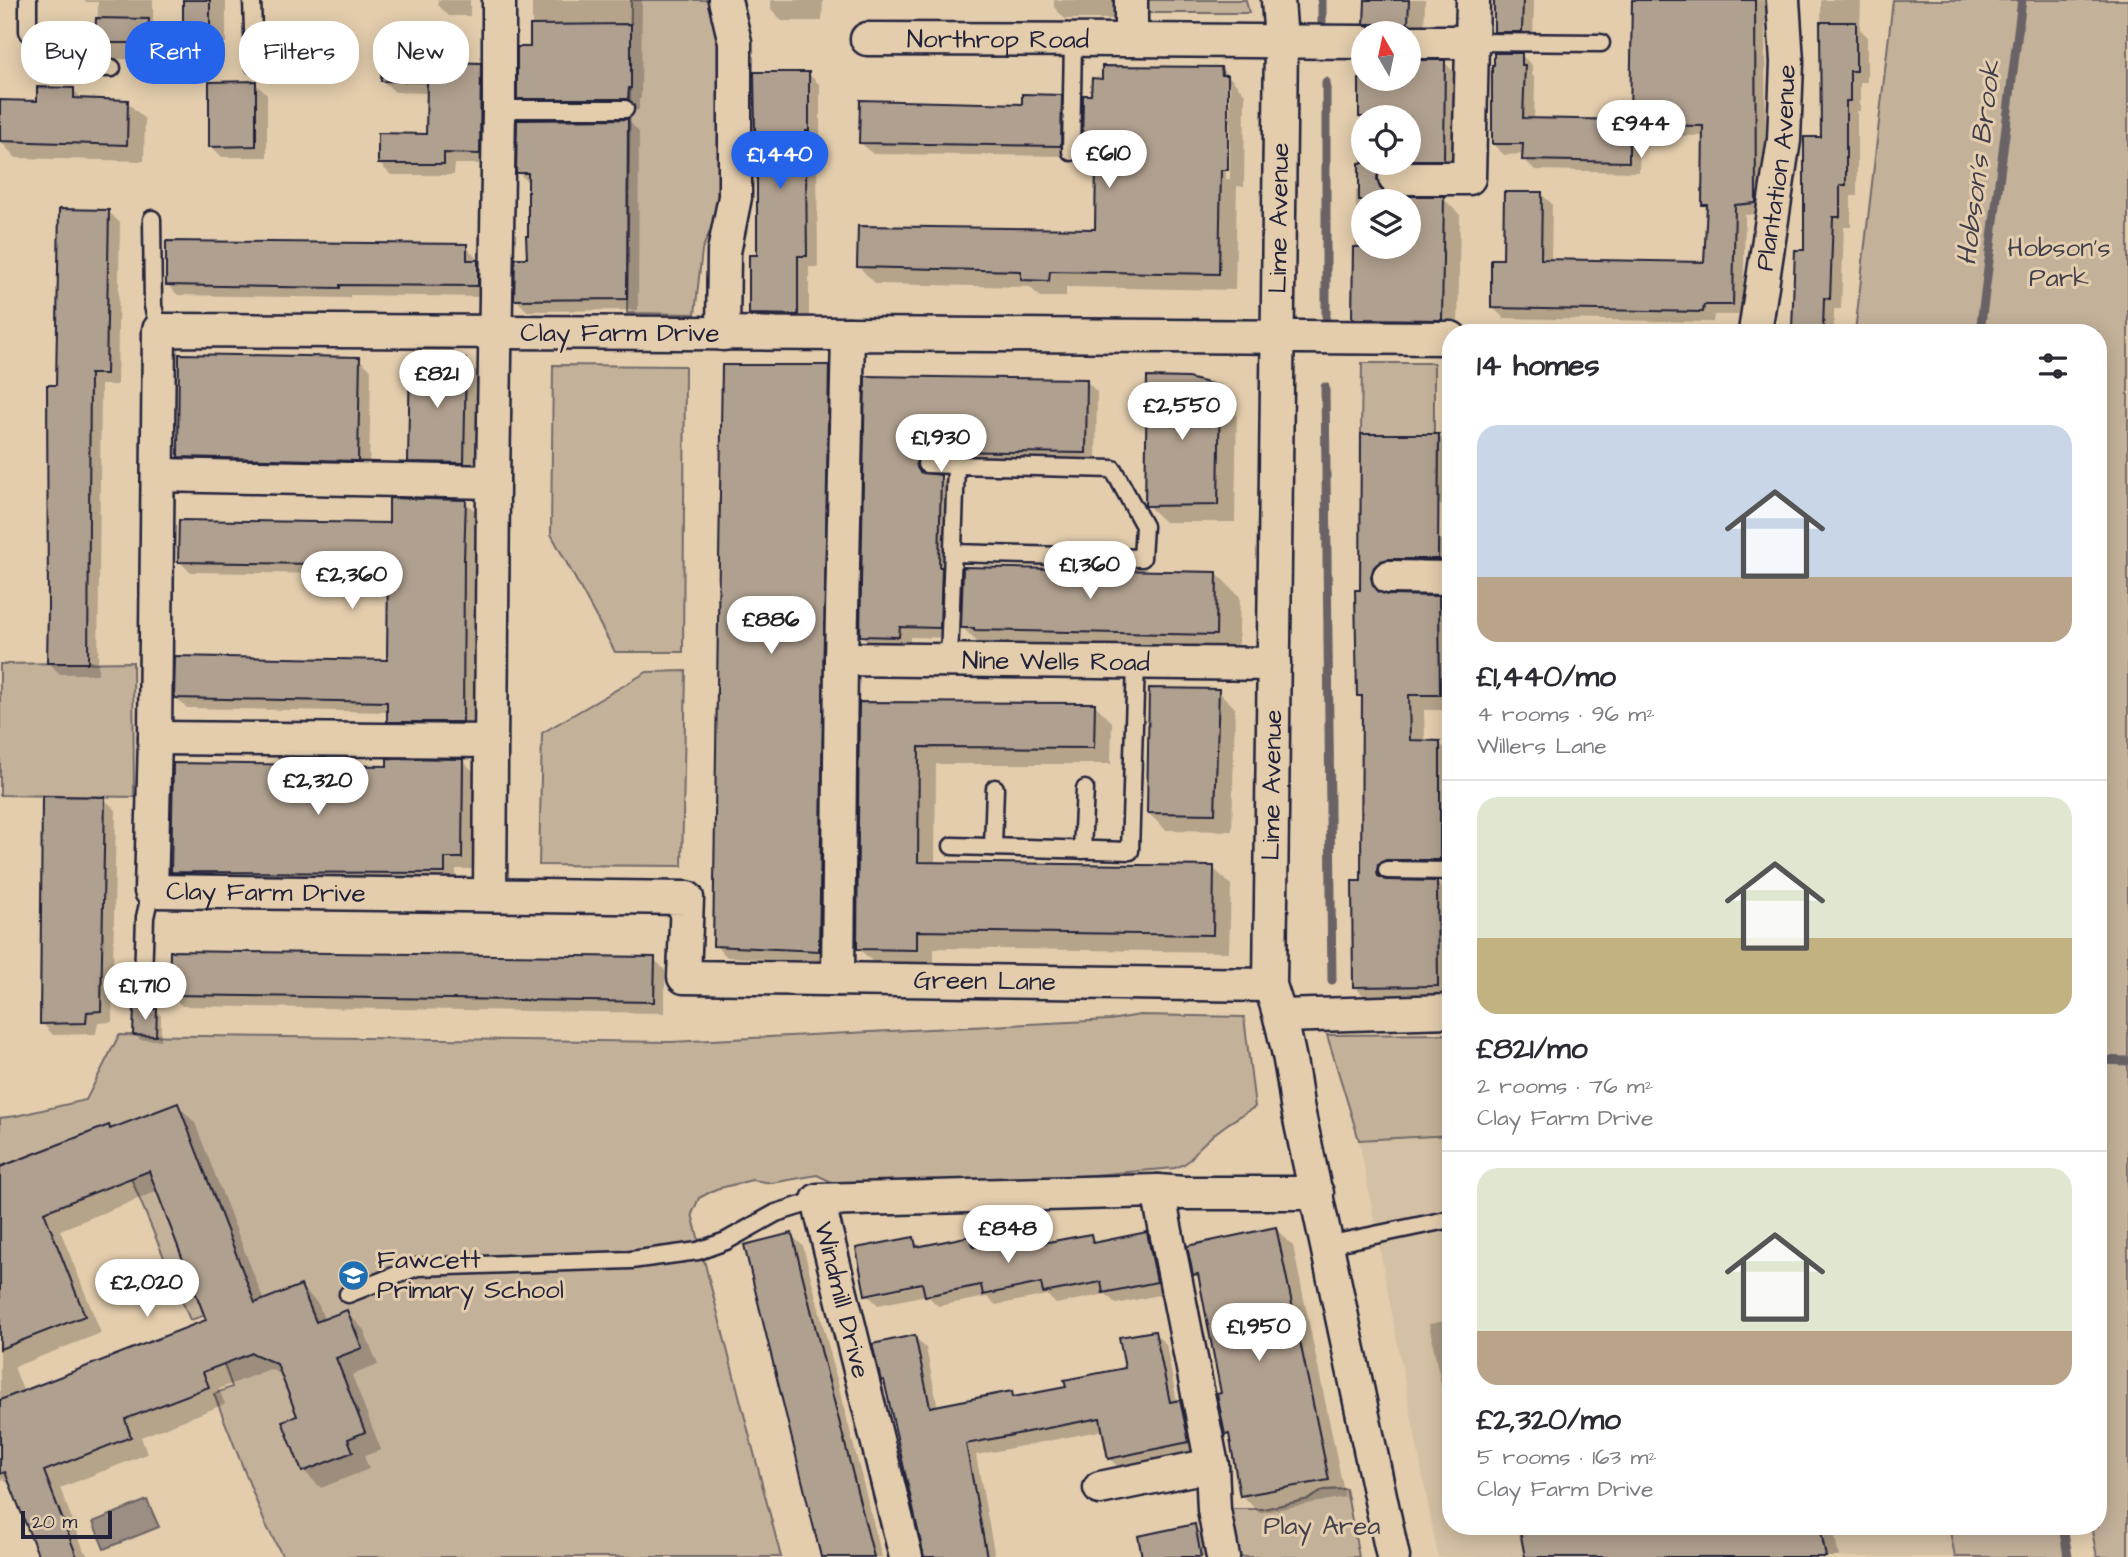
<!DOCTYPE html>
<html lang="en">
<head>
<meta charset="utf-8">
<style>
	:root { --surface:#fff; --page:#f2f2f3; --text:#2b2b33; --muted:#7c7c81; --line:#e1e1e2; --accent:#2563eb }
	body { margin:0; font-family:"Architects Daughter",sans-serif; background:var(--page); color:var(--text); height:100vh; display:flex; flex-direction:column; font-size:26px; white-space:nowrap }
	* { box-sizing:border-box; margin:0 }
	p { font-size:23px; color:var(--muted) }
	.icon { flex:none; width:38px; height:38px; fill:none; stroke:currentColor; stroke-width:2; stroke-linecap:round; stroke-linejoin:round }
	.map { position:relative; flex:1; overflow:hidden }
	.drawer { position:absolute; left:1442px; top:324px; width:665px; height:1211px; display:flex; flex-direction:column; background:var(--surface); border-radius:28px; box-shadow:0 4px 18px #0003 }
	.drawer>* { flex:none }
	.banner { position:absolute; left:21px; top:21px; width:665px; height:63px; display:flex; gap:14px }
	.needle { width:46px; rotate:351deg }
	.controls { position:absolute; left:1351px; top:21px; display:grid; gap:14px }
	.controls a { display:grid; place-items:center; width:70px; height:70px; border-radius:50%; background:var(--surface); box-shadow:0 4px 18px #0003; font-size:35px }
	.scale { position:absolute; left:21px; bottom:18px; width:91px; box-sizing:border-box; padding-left:7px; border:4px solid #22223b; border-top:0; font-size:19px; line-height:24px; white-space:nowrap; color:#22223b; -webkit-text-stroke:5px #e3cdad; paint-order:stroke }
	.price { position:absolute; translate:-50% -60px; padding:0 16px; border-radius:24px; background:#fff; color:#222; font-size:23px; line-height:46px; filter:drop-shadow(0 2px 4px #0008) }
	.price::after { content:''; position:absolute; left:50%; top:42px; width:21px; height:16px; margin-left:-10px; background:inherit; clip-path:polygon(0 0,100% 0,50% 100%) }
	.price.active { background:var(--accent); color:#fff }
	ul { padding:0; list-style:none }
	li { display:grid; align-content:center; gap:14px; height:371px; padding:0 35px }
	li+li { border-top:2px solid var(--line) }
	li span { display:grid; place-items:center; height:217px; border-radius:21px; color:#555 }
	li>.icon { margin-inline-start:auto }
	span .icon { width:126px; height:126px; fill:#fffc; stroke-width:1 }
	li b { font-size:30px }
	h2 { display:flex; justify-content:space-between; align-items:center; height:84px; padding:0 35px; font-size:30px }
	.pill { padding:0 24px; border-radius:28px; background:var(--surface); box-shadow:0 4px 18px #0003; font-size:24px; line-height:63px }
	.pill.active { background:var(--accent); color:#fff }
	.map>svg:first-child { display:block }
	.built { fill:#d4c0a4 }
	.green { fill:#c4b19a; stroke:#736a6a; stroke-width:2 }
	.water { fill:#9c8e83; stroke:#6b6366; stroke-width:2 }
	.shadow { fill:#0003; fill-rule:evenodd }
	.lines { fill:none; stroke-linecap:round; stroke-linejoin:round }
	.stream { stroke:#6b6366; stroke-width:9 }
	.building { fill:#b0a08f; stroke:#22223b; stroke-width:2 }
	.service-casing { stroke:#22223b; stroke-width:21 }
	.minor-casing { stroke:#22223b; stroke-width:37 }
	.service { stroke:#e3cdad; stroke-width:16 }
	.minor { stroke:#e3cdad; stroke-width:32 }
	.labels { text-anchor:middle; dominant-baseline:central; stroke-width:6; stroke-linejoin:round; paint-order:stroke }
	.street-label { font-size:26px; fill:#22223b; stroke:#e3cdad }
	.park-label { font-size:26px; fill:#423f4e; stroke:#e3cdad }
	.poi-label { font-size:26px; fill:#22223b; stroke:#e3cdad; text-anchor:start }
	.water-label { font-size:28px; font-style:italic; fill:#403d4d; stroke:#e3cdad }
</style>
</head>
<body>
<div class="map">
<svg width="2128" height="1557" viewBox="0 0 2128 1557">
	<rect width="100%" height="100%" fill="#e3cdad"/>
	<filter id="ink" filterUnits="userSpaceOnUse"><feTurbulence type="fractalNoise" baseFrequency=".0143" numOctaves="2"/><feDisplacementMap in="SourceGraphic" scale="14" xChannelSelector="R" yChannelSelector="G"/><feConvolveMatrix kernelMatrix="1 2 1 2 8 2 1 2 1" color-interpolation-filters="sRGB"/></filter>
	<g filter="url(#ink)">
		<!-- built -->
		<path class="built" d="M1451 1135V1526H1949L1955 1557H1438L1359 1140Z"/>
		<!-- green -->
		<g class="green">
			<path d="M631 0H712L711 12 725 39V196L702 250 695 314 627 313Z"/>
			<path d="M1146 0H1246L1249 13H1146Z"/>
			<path d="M1893 0H2128V1557H2097L2091 1526H2098V332H1855Z"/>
			<path d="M1362 363H1434V434H1361Z"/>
			<path d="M553 365 685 366 683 652H615L551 534Z"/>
			<path d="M133 662 134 797 0 795V664Z"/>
			<path d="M686 671 682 866 539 865 542 733 647 672Z"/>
			<path d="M1140 1015 1244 1017 1255 1107C1237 1118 1219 1128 1204 1143 1190 1155 1195 1161 1175 1168L986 1184 849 1190 817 1175 772 1183 752 1180 716 1189 699 1198 692 1214 781 1557H283L265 1523 214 1394 232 1387 206 1315 190 1320 109 1125 0 1167V1118L16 1116 86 1100 119 1035 671 1042 1110 1020Z"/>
			<path d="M1451 1034V1135L1359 1140 1327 1035Z"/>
			<path d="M1346 1489 1359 1557H1231L1230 1509H1263L1309 1499 1324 1490Z"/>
			<path d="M1949 1526H2060L2066 1557H1955Z"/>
		</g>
		<!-- water -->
		<path class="water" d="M147 1500 159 1527 104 1549 93 1522Z"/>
		<!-- shadow -->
		<g class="shadow">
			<path d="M84 0H153V25L164 37V59H114L97 42 98 2H86Z"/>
			<path d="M184 0H226V43H201L184 27Z"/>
			<path d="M438 0H470V16H449L438 5Z"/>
			<path d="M532 0H642L641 99H639V110L531 109 519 98 532 48Z"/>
			<path d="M771 0H823L822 21H782L771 9Z"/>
			<path d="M1054 0H1115V19H1065L1054 7Z"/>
			<path d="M1367 0H1425L1424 40 1409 33H1376L1366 23Z"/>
			<path d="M1496 0H1534L1533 43 1507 42 1496 31Z"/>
			<path d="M1633 0H1765L1766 213 1745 215 1743 315H1714L1713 322 1504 318 1493 308 1504 261 1541 194 1552 204 1551 261 1706 263 1708 208 1704 204 1705 136 1640 135 1639 172 1535 170 1524 159V154L1504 155 1493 144 1521 55 1532 65V75L1535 78 1534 120 1631 121Z"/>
			<path d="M1821 0H1861L1860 29 1867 36V82H1860V111H1857V196H1851V227H1844L1841 309H1834V332H1794L1796 252H1806L1822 138Z"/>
			<path d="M447 53 458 64H480L491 76V164H455L454 175H391L379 163 428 136V93L395 92 383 81Z"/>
			<path d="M1363 61V79H1409V62H1444L1461 79 1460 176 1396 185 1392 198H1443L1460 215 1458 332 1370 335 1354 318 1356 190H1360L1361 62ZM1363 117H1409V163H1363ZM1363 201H1409V247H1363Z"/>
			<path d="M1221 68 1245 94 1244 187 1237 186 1235 290 1066 287V297H1040L1030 287 876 284 859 267 1096 231 1097 168 1091 162 1092 154 1083 145 1093 97 1104 81ZM1227 83H1230V179H1226Z"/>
			<path d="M808 73 820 85V142H817L818 267H809V326L763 325 751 313 759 257V133L756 131Z"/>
			<path d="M255 83 267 95V157H222L211 146Z"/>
			<path d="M73 89 84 101 127 102 145 119 144 161 16 158 0 141V102L38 103Z"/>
			<path d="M1061 97 1072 108 1071 156 873 154 861 143Z"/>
			<path d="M628 120 639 132 638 310 527 311 516 299 528 260 530 184 518 172Z"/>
			<path d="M108 211 120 223 117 385H101L98 674H60L48 662Z"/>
			<path d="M466 246 488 272V297L350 295V298L178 295 167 284Z"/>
			<path d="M359 359 371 370 369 471 191 468 179 456Z"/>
			<path d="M465 361 477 372 475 474 421 473 409 461Z"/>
			<path d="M828 367 839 378 830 962 727 957 715 945Z"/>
			<path d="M867 378 1086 381 1097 392 1096 464 928 469 926 475 940 477 951 488 950 638 910 637V648L873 647 862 636Z"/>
			<path d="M1219 388 1237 405 1235 522H1165L1147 505Z"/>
			<path d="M1363 436H1439L1451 448V505L1402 504 1451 549V575L1389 583 1386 594V597L1438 598 1451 611V710H1424L1425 742 1439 743 1451 754V875H1403L1390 882 1437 883 1451 897V1001L1371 1003 1355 987 1363 882 1364 700 1358 695 1362 592Z"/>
			<path d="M465 502 476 512V530H474L473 732H399L389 721V712L187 708 176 698 389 662 390 575 190 572 180 562 390 525Z"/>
			<path d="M1217 574 1240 597 1238 657 985 650 962 627Z"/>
			<path d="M1218 691 1235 708 1232 831 1166 830 1148 813Z"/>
			<path d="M861 704 1095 705 1112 722 1111 764H936L935 864 1213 868 1231 885 1229 952 934 948V967L876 965 858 948Z"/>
			<path d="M463 761 474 772 473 869H456V884L184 883 173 872Z"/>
			<path d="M104 799 116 810 112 1022 98 1023 96 1034 53 1035 42 1023Z"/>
			<path d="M654 959 665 970V1013L182 1006 171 995Z"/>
			<path d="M156 1010 161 1016V1040H140L135 1035Z"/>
			<path d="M178 1105 195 1123 264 1301 301 1287 318 1304 325 1321 347 1312 364 1330 378 1365 352 1375 381 1450 364 1456 369 1469 321 1488 304 1471 299 1417 283 1375 270 1369 219 1389 225 1404 141 1437 147 1454 60 1488 84 1551 90 1557H40L14 1490 4 1479 0 1481V1169L108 1127 112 1130ZM158 1191 208 1321 24 1393 14 1367 101 1333 60 1230Z"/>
			<path d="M1276 1229 1293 1246 1345 1497 1259 1513 1242 1495 1231 1439 1226 1434 1223 1394 1201 1280 1195 1274Z"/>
			<path d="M1147 1234 1158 1245 1168 1293 1116 1304 1106 1294 1056 1304 1047 1295 996 1305 987 1297 938 1306 927 1295 878 1305 867 1294 913 1239 922 1248 970 1238 980 1247 1030 1237 1039 1246 1090 1236 1098 1244ZM931 1280V1283L873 1295V1291Z"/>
			<path d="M791 1235 803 1246 882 1557H822Z"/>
			<path d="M1451 1320V1436L1429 1324Z"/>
			<path d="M1154 1333 1166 1344 1177 1402H1180L1191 1413 1199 1453 1121 1470 1110 1459 1104 1430 976 1455 995 1557H925L887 1384 883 1380 915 1337 926 1348 938 1408 1011 1393 1016 1398 1068 1388 1127 1370Z"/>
			<path d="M1194 1526 1205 1537 1209 1557H1144Z"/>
			<path d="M1521 1526H1833L1839 1557H1527Z"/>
		</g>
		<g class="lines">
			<!-- stream -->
			<g class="stream">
				<path d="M1322 22V0"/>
				<path d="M1326 82V316"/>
				<path d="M1980 332 2022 0"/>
				<path d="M1325 387 1332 980"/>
				<path d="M2098 1060 2128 1061"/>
				<path d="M2063 1526 2068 1557"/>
			</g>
		</g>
		<!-- building -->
		<g class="building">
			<path d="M183 0H210V27L183 28Z"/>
			<path d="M1365 0H1409L1408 24H1364Z"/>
			<path d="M1494 0H1523L1522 32H1494Z"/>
			<path d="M1632 0H1755L1756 203 1735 205 1733 305H1704L1703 312 1491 308V259H1503L1504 192H1542L1541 259 1704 262 1707 205H1702L1703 126 1629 125V162L1522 160 1523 144H1492V65H1494V53H1522V65H1525L1523 118 1630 120Z"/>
			<path d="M96 18 149 19 148 43H95Z"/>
			<path d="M1820 22H1856V71H1850V101H1846V185H1840V217H1833L1830 299 1824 298 1823 330 1792 329 1795 250H1804V137H1821Z"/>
			<path d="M631 24V88H629L628 99H517V47H530V25Z"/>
			<path d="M382 51 448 52V62L481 63 480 154 444 153V164H378V133L426 134 427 82 381 81Z"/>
			<path d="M1409 60H1445L1444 160H1409V117H1359V79H1409Z"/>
			<path d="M1102 66 1221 67 1222 75H1228V170H1221L1219 274 1050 271 1049 281 1021 280V271L857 267 858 226 1095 229 1096 163H1090V146H1082L1083 95H1091L1092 78 1102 79Z"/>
			<path d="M754 72H809V131H806V170L807 256H798V315L749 314V255H757V131H755Z"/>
			<path d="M256 81V146L209 147V82Z"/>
			<path d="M37 87 74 88V98L128 100 127 145 0 141V100L37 101Z"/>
			<path d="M1022 94 1062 95 1061 146 859 143 860 100 1022 104Z"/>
			<path d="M628 119 627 299 514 300 515 258H527L526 236H528V173H516L517 120Z"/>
			<path d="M1359 163H1385L1379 169 1377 179 1380 188 1386 194 1395 196H1444L1442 320 1352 319 1353 247H1409V201H1359Z"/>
			<path d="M59 209 109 210 106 374H90L88 663H47L48 608 47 385H56Z"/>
			<path d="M166 241 467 244V260H478V286L340 285V288L166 285Z"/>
			<path d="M179 354 360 357 358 461 178 457Z"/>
			<path d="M410 358 466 359 464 463 408 462Z"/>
			<path d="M722 365H829L819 951 713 946Z"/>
			<path d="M865 376 1087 379 1086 453 941 451V454H926L918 458 916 464 920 472 941 475 939 567H942L940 628 900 627 899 637 860 636Z"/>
			<path d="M1147 377 1188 378 1220 386 1218 505 1145 506Z"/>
			<path d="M1361 434H1439L1438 559H1389L1381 561 1374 567 1371 577 1373 585 1379 592 1388 595 1439 596 1440 695H1409L1410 740 1440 741V860H1386L1378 864 1377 871 1378 876 1386 880 1437 881 1438 986 1353 987 1352 881H1361L1362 696H1357L1355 590H1360Z"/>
			<path d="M389 498 466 500 464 559 463 722H387V702L174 698 175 656 387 660 388 565 178 562 179 520 389 523Z"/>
			<path d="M963 567 1217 572 1216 635 974 630V628H961Z"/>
			<path d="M1149 688 1219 689 1215 814 1147 813Z"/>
			<path d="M859 702 1095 703 1094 748 919 747 918 862 1214 866 1213 935 917 931V950L857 949Z"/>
			<path d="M387 758 463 759 462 858H445V873L171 872 173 763 387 766Z"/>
			<path d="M42 796 105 797 101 1011 87 1012 86 1023 40 1024Z"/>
			<path d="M170 951 655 957 654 1002 169 995Z"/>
			<path d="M134 1008 157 1009 156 1036 133 1035Z"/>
			<path d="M178 1103 255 1303 301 1285 316 1322 347 1310 362 1348 336 1358 365 1432 348 1439 353 1452 302 1472 282 1421 297 1416 277 1364 252 1353 203 1372 209 1387 125 1419 131 1437 44 1471 77 1557H39L5 1472 0 1474V1400L206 1320 149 1171 44 1212 85 1316 0 1349V1167L109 1125 110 1129Z"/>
			<path d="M1276 1227 1329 1480 1240 1496 1229 1434 1225 1435 1217 1394 1221 1393 1198 1274 1193 1275 1187 1246Z"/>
			<path d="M1147 1232 1157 1282 1103 1293 1101 1282 1043 1293 1041 1283 983 1295 981 1285 925 1296 922 1283 865 1295 856 1248 914 1237 916 1247 971 1236 973 1247 1030 1235 1032 1245 1091 1234 1093 1243Z"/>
			<path d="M792 1233 821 1350 874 1557H821L744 1245Z"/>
			<path d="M1155 1331 1170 1402 1180 1400 1189 1442 1108 1459 1100 1418 966 1444 987 1557H924L884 1380 881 1381 872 1344 915 1335 930 1407 1012 1391 1013 1397 1066 1387 1064 1380 1125 1368 1119 1337Z"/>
			<path d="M1195 1524 1201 1557H1142L1138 1536Z"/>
			<path d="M1519 1526H1820L1826 1557H1525Z"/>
		</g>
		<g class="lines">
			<defs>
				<g id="service">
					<path d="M28 0V31L41 56 67 67 112 68"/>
					<path d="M252 0 254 65"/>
					<path d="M1472 42 1601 43"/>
					<path d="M499 109H625"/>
					<path d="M1071 152 1073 40"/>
					<path d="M152 219 153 306 159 330"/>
					<path d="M926 464 956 465"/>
					<path d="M949 660 956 465 1113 469 1144 526 1142 558 953 553"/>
					<path d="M952 846 1130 851 1136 662"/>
					<path d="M993 847 995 788"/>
					<path d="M1082 850 1085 789"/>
					<path d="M1387 870 1451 871"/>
					<path d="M143 979 145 917 151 891"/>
					<path d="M1327 1245 1451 1219"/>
					<path d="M348 1294 417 1267 631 1260 698 1251 726 1241 776 1213 818 1200"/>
				</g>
				<g id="minor">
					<path d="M1278 0 1281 41 1270 985C1284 1025 1292 1064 1297 1105L1393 1557"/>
					<path id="s1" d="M867 39 1131 40V0"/>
					<path d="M1131 40 1363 42"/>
					<path d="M1409 42H1472"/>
					<path d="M1395 178H1469L1473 0"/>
					<path id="s2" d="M1755 332 1784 140 1787 62 1783 0"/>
					<path d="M723 334 724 252 735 197V42L725 0"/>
					<path id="s3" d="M848 334 159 330 155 738 151 891 687 898 684 977 1270 985"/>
					<path d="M158 475 493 482"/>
					<path d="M1389 577 1451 578"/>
					<path id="s4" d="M841 659 1274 664"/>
					<path d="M155 738 491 741"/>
					<path d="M490 895 493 482 499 109V0"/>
					<path d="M838 979 841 659 848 334 1451 338"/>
					<path d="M1281 1016 1451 1011"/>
					<path d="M1158 1191 1212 1465 1214 1510 1223 1557"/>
					<path d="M1100 1488 1212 1465"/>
					<path d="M906 1557 818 1200 1158 1191 1184 1193H1317"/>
				</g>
			</defs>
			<!-- service casing -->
			<use href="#service" class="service-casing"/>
			<!-- minor casing -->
			<use href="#minor" class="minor-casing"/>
			<!-- service -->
			<use href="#service" class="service"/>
			<!-- minor -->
			<use href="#minor" class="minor"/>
		</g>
	</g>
	<!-- icons -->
	<defs>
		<symbol id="school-disc" viewBox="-11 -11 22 22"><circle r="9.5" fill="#1f6fb2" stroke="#e3cdad"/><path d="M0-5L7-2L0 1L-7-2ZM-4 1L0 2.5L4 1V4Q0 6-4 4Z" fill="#fff"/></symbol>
	</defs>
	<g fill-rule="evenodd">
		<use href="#school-disc" x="336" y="1258" width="35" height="35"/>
	</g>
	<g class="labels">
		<!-- street labels -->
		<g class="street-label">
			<text stroke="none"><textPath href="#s1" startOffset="131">Northrop Road</textPath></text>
			<text stroke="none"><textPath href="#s2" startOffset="166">Plantation Avenue</textPath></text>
			<text transform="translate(1279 218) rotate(-89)">Lime Avenue</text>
			<text x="620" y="333">Clay Farm Drive</text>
			<text stroke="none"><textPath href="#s4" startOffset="215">Nine Wells Road</textPath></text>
			<text transform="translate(1272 785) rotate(-89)">Lime Avenue</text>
			<text stroke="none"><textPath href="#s3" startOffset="1365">Clay Farm Drive</textPath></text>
			<text stroke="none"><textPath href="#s3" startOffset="2166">Green Lane</textPath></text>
			<text transform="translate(842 1300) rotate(76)">Windmill Drive</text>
		</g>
		<!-- park labels -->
		<g class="park-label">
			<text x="2059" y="248">Hobson's<tspan x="2059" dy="30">Park</tspan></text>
			<text x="1322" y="1526">Play Area</text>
		</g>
		<!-- poi labels -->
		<g class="poi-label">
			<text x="377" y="1260">Fawcett<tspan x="377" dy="30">Primary School</tspan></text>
		</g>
		<!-- water labels -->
		<g class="water-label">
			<text transform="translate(1979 163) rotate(-83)">Hobson's Brook</text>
		</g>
	</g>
</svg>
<div class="controls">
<a><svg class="needle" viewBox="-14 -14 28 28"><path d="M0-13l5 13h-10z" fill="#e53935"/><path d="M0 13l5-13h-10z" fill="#7c7c81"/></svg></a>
<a><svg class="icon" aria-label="locate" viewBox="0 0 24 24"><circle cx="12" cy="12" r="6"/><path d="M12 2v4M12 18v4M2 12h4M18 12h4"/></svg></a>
<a><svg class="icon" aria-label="layers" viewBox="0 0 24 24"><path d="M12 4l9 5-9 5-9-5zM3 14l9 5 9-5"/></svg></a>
</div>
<div class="scale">20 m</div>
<b class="price" style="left:1641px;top:160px">£944</b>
<b class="price" style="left:1109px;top:190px">£610</b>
<b class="price active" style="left:780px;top:191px">£1,440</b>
<b class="price" style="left:437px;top:410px">£821</b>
<b class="price" style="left:1182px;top:442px">£2,550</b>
<b class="price" style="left:941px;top:474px">£1,930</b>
<b class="price" style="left:1090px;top:601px">£1,360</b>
<b class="price" style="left:352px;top:611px">£2,360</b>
<b class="price" style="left:771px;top:656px">£886</b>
<b class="price" style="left:318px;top:817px">£2,320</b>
<b class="price" style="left:145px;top:1022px">£1,710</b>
<b class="price" style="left:1008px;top:1265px">£848</b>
<b class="price" style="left:147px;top:1319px">£2,020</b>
<b class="price" style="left:1259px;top:1363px">£1,950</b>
<div class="banner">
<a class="pill">Buy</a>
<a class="pill active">Rent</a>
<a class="pill">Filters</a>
<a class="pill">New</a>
</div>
<section class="drawer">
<h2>14 homes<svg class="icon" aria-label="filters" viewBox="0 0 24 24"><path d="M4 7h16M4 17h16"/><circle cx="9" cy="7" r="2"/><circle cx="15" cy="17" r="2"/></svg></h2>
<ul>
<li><span style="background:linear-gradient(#c9d6e8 70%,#b9a48a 0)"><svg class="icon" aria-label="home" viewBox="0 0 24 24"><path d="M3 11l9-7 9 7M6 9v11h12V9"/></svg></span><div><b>£1,440/mo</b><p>4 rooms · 96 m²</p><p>Willers Lane</p></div></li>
<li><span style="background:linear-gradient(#dfe7d0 65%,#c2b280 0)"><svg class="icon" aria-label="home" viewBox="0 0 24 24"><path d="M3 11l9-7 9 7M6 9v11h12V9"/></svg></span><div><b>£821/mo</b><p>2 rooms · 76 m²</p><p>Clay Farm Drive</p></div></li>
<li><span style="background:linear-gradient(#dfe7d0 75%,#b9a48a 0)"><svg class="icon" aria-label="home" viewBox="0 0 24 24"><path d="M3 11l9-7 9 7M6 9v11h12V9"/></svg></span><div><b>£2,320/mo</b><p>5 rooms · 163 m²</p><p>Clay Farm Drive</p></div></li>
</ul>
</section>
</div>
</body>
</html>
